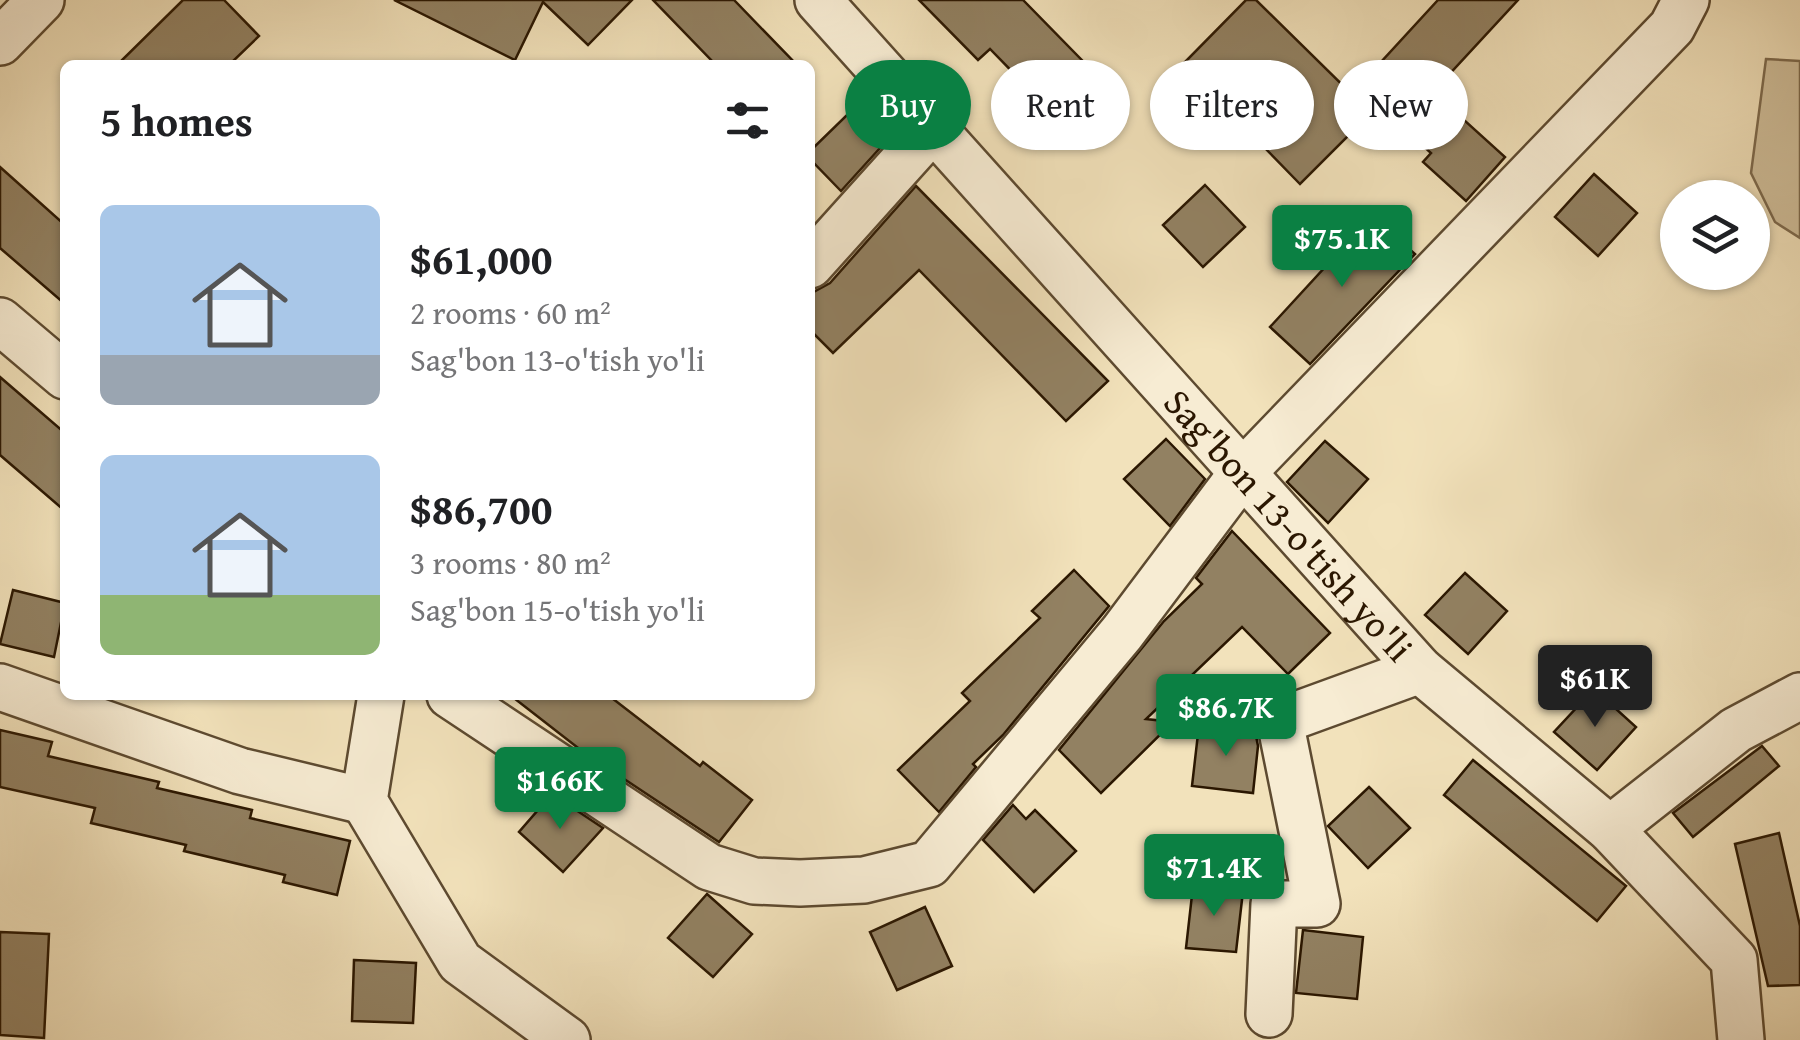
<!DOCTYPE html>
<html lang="en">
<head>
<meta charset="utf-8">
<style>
	:root { --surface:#fff; --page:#f2f2f2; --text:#202124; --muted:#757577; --accent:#0b8043 }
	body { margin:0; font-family:"Gentium Book Plus",serif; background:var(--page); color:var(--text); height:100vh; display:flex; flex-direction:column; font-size:38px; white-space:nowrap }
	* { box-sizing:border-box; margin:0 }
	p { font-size:32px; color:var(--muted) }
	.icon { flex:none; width:55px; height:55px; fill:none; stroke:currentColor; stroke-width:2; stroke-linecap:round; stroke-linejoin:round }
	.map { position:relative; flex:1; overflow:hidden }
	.side { position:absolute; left:60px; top:60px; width:755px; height:640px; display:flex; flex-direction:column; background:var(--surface); border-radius:15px; box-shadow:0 2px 8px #0004 }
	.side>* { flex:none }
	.hud { position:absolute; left:845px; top:60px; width:805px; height:90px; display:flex; gap:20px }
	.buttons { position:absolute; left:1660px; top:180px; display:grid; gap:20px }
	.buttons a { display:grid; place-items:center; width:110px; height:110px; border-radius:50%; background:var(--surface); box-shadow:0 2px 8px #0004; font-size:50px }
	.price { position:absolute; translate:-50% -85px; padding:0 22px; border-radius:10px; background:var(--accent); color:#fff; font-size:32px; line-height:65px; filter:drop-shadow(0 2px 5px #0008) }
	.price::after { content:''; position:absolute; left:50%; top:60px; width:30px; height:22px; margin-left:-15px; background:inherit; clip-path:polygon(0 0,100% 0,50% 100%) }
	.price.on { background:#222; color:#fff }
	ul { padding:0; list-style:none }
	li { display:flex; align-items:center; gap:30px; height:250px; padding:0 40px }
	li span { display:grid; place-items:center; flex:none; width:280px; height:200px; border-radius:15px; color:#555 }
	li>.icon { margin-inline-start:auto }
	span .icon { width:120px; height:120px; fill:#fffc; stroke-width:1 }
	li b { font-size:42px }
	h2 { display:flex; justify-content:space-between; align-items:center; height:120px; padding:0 40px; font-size:42px }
	.pill { padding:0 35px; border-radius:45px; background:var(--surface); box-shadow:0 2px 8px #0004; font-size:35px; line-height:90px }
	.pill.on { background:var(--accent); color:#fff }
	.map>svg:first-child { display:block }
	.green { fill:#d0bf9b; stroke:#7e6b4e; stroke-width:2.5 }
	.building { fill:#928162; stroke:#2b1701; stroke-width:2.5 }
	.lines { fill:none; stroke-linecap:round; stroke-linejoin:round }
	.minor-casing { stroke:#5d4a30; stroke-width:50 }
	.minor { stroke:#f7ecd3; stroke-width:45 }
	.labels { text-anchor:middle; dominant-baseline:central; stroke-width:10; stroke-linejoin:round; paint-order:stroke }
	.street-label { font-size:38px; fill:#2b1701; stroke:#f7ecd3 }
</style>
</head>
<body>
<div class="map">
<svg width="1800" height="1040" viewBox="0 0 1800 1040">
	<rect width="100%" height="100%" fill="#f2e2bb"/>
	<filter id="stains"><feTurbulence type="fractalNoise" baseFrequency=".002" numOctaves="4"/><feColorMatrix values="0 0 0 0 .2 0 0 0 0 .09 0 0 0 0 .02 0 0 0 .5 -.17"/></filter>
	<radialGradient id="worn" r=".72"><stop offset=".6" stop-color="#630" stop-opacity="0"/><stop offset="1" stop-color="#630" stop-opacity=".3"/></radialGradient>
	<!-- green -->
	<path class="green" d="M1766 59 1800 61V238L1775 222 1751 173Z"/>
	<!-- building -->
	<g class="building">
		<path d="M183 0H224L259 36 229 65H117Z"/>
		<path d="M394 0H632L588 45 543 2 515 60Z"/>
		<path d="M653 0H734L797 65H716Z"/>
		<path d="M919 0H1023L1116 95 1075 136 990 49 978 60Z"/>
		<path d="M1246 0H1256L1371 113 1300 184 1183 64Z"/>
		<path d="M1438 0H1518L1433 92 1505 157 1466 201 1423 162 1431 153 1359 86Z"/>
		<path d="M847 115 880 148 841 191 810 159V151Z"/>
		<path d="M0 167 65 225V304L0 248Z"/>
		<path d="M1594 174 1637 213 1598 256 1555 217Z"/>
		<path d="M1205 185 1245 227 1203 267 1163 225Z"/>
		<path d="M916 186 1108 381 1066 421 919 270 833 353 810 330V294L830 283Z"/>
		<path d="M1372 216 1415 254 1310 364 1270 327Z"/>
		<path d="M0 377 65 433V511L0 455Z"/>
		<path d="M1166 439 1205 479 1170 526 1124 479Z"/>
		<path d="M1325 441 1368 479 1328 523 1287 482Z"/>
		<path d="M1232 531 1330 633 1288 674 1242 627 1146 719 1173 722 1101 793 1059 750 1164 621 1202 584 1196 578Z"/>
		<path d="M1074 570 1109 606 1003 735 973 764 976 767 939 812 898 770 970 701 962 693 1040 618 1032 611Z"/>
		<path d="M1465 573 1507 611 1468 654 1425 615Z"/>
		<path d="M13 590 65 603 54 657 0 644Z"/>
		<path d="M1594 689 1636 727 1597 770 1554 732Z"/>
		<path d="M510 695H608L700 766 703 762 752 800 719 842 582 751Z"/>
		<path d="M1199 725 1255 731 1258 746 1253 793 1192 786Z"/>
		<path d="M0 730 52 742 48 756 159 782 157 788 252 810 250 818 350 841 337 895 283 882 285 875 184 851 186 845 91 823 95 808 0 787Z"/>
		<path d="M1762 746 1779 766 1693 837 1673 813Z"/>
		<path d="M1473 760 1626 886 1597 921 1444 795Z"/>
		<path d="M1369 787 1410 828 1368 868 1328 826Z"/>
		<path d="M552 794 603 828 563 872 519 832Z"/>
		<path d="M1013 805 1026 819 1035 810 1076 851 1034 892 983 840Z"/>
		<path d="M1779 833 1800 926V985L1768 986 1735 844Z"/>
		<path d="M1193 886 1243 891 1236 952 1186 948Z"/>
		<path d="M707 894 752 934 713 977 668 938Z"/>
		<path d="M925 907 952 966 897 990 870 932Z"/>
		<path d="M1303 930 1363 937 1357 999 1296 993Z"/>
		<path d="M0 932 49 934 44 1038 0 1035Z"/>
		<path d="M354 960 416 963 413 1023 352 1021Z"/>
	</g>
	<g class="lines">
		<defs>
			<g id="minor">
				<path id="s1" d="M818 0 1420 670 1610 829 1734 960 1741 1040"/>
				<path d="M0 42 41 0"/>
				<path d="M810 265 935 126"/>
				<path d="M0 321 65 376"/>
				<path d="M0 687 240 771 364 801"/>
				<path d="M381 695 364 801 460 962 567 1040"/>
				<path d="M450 695 709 867 754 881 800 883 864 880 929 864 1122 633 1243 472 1672 27 1686 0"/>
				<path d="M1610 829 1736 730 1800 696"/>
				<path d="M1269 1014 1274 904H1317L1280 721 1420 670"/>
			</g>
		</defs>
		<!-- minor casing -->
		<use href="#minor" class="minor-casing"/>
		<!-- minor -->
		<use href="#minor" class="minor"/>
	</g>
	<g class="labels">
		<!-- street labels -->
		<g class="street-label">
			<text stroke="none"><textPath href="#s1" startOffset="705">Sag'bon 13-o'tish yo'li</textPath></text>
		</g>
	</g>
	<rect width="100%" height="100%" filter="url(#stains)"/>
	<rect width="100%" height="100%" fill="url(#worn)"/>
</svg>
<div class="buttons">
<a><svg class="icon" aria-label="layers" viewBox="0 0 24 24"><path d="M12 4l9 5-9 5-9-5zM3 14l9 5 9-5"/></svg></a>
</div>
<b class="price" style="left:1342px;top:290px">$75.1K</b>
<b class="price on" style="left:1595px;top:730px">$61K</b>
<b class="price" style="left:1226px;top:759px">$86.7K</b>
<b class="price" style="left:560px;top:832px">$166K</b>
<b class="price" style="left:1214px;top:919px">$71.4K</b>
<div class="hud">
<a class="pill on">Buy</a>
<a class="pill">Rent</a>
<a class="pill">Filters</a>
<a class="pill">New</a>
</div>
<section class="side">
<h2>5 homes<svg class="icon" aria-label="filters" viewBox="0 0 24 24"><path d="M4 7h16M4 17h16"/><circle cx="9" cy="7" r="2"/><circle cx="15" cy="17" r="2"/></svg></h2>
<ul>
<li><span style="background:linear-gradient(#a9c7e8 75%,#9aa5b1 0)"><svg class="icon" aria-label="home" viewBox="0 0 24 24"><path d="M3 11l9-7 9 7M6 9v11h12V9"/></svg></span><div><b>$61,000</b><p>2 rooms · 60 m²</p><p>Sag'bon 13-o'tish yo'li</p></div></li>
<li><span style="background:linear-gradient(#a9c7e8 70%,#8fb573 0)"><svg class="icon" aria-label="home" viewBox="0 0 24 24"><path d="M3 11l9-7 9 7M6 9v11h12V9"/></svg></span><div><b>$86,700</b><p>3 rooms · 80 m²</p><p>Sag'bon 15-o'tish yo'li</p></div></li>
</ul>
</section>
</div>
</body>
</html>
